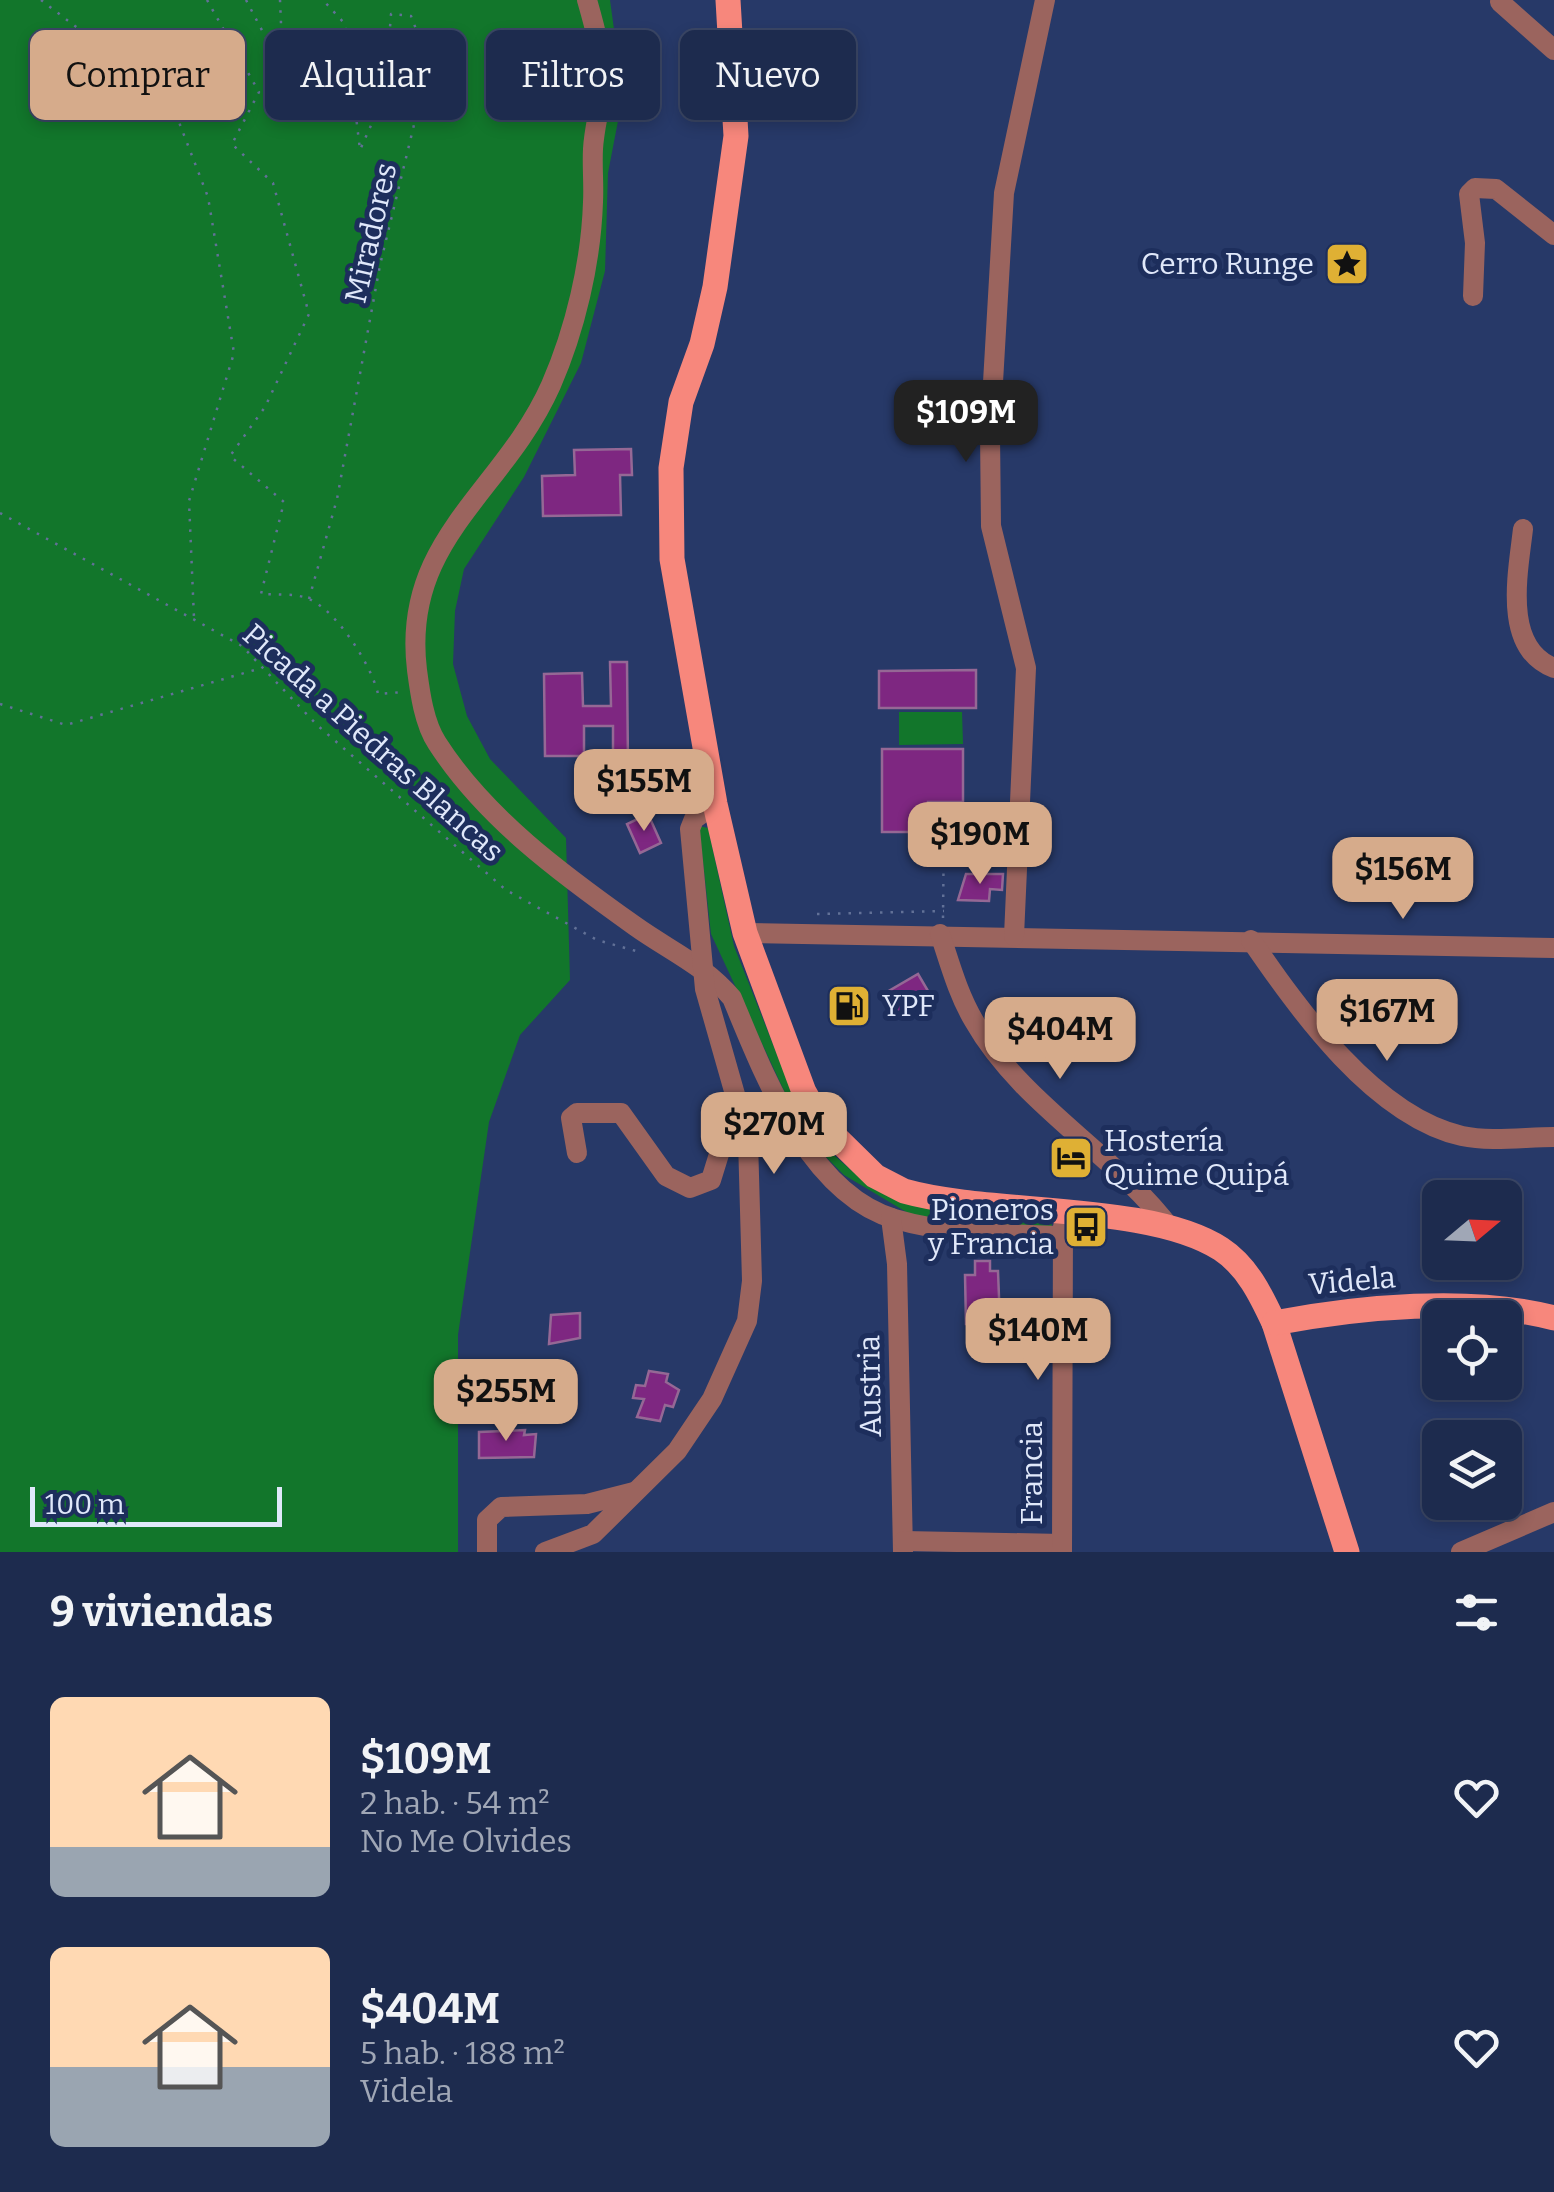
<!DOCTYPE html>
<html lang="es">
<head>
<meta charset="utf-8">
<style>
	:root { --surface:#1d2b4e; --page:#2a3758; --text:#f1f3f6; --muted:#a0a7b6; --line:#3b4766; --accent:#d6ab8b }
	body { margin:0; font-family:Bitter,serif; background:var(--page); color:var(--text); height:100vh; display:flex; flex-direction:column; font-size:38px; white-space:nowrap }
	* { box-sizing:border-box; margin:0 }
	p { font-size:32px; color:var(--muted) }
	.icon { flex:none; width:55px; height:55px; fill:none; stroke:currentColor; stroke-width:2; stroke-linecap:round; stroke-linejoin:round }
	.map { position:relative; height:1552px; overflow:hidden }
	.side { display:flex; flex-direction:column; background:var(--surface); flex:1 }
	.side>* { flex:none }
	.hud { position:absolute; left:30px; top:30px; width:1000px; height:90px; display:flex; gap:20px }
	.needle { width:65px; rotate:71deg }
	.tools { position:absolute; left:1422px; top:1180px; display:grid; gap:20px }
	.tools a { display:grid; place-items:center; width:100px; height:100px; border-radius:15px; background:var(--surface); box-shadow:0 5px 15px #0003,0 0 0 2px var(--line); font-size:50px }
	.scale { position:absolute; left:30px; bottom:25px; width:252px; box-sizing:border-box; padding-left:10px; border:5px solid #e0e8fa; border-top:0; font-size:28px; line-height:35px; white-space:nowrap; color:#e0e8fa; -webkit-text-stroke:8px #1d2e5c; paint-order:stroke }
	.price { position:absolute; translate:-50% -85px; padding:0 22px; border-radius:20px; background:var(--accent); color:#111; font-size:32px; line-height:65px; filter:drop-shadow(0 2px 5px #0008) }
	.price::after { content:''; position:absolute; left:50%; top:60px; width:30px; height:22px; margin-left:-15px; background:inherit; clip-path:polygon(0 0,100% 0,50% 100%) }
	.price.active { background:#222; color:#fff }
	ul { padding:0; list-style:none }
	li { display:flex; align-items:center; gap:30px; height:250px; padding:0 50px }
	li span { display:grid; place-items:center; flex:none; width:280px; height:200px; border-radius:15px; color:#555 }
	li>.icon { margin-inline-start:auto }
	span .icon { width:120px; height:120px; fill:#fffc; stroke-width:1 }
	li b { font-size:42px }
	h2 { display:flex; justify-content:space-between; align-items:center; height:120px; padding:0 50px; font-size:42px }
	.pill { padding:0 35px; border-radius:15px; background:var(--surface); box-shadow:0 5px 15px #0003,0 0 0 2px var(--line); font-size:35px; line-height:90px }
	.pill.active { background:var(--accent); color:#111 }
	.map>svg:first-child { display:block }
	.green { fill:#12762b }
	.building { fill:#7e2781; stroke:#956895; stroke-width:2.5 }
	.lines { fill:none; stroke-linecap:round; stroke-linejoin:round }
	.path { stroke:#627197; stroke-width:2.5; stroke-dasharray:2.5 8; stroke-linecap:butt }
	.minor { stroke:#9b645e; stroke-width:20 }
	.major { stroke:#f7877c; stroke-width:25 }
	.labels { text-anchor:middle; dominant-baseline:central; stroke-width:10; stroke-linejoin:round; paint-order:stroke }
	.street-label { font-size:30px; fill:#e0e8fa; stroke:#1d2e5c }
	.poi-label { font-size:30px; fill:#e0e8fa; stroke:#1d2e5c; text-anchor:end }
</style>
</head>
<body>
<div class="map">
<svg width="1554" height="1552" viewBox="0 0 1554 1552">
	<rect width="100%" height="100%" fill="#273968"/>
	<!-- green -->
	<g class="green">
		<path d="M0 0H610L623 95 608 173 605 271 581 363 524 477 464 569 455 611 453 664 467 716 490 759 566 838 570 980 520 1035 489 1122 458 1335V1552H0Z"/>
		<path d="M899 712H962L963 744 899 745Z"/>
		<path d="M699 826 708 828 734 946 793 1095 820 1143 859 1177 917 1206 1052 1224 1050 1231 913 1216 844 1175 805 1136 711 934Z"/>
	</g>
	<!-- building -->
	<g class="building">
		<path d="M631 449 632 475H620L621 515 543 516 542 476 575 475 574 450Z"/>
		<path d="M610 662H627L628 767H613V726H584V756H545L544 674 582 673 583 706H611Z"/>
		<path d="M976 670V708H879V671Z"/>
		<path d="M882 749H963V802H928V832H882Z"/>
		<path d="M648 814 661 843 640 853 627 824Z"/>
		<path d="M966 874H1003L1002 890 990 889 989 901 958 900Z"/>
		<path d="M918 974 931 996 899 1014 887 992Z"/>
		<path d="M975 1261H990V1271H998L1000 1323 966 1324 965 1275H975Z"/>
		<path d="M580 1313V1338L549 1344 551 1315Z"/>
		<path d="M649 1371 668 1374 666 1382 679 1390 673 1407 665 1405 660 1421 637 1417 644 1399 633 1398 636 1385 645 1386Z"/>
		<path d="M525 1430 524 1435 536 1434 534 1457 479 1458V1432Z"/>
	</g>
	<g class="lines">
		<!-- path -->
		<g class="path">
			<path d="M41 0 170 99 208 197 234 353 189 501 194 618"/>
			<path d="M207 0 259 92 232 144 273 183 309 314 265 407 230 456 284 502 261 594C274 595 297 593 309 599 337 611 372 666 378 694L403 692"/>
			<path d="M246 0 283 70 280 0"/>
			<path d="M0 513 242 646 317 725 506 890 597 940 636 951"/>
			<path d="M309 599 337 499 380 265 429 63 411 16 391 14 385 94 360 150 345 24 323 0"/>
			<path d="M0 704 66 725 258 669"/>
			<path d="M817 914 944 911"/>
			<path d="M943 918 944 820"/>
		</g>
		<!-- minor -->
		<g class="minor">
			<path d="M587 0C595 28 604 59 602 89 600 109 594 129 593 149 592 167 594 184 593 202 591 263 575 330 551 385 503 493 401 539 417 670 420 693 424 723 437 743 485 818 563 875 635 926 670 951 704 965 732 998 763 1072 808 1194 895 1219 949 1235 1008 1234 1063 1236"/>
			<path d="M1500 2 1554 50"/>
			<path d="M1473 296 1475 243 1469 194 1475 188 1496 189 1554 235"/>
			<path d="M1523 529C1518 573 1502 648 1554 668"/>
			<path d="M745 933 1554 948"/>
			<path d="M940 934C950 964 958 994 974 1021 1021 1104 1114 1153 1171 1229"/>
			<path d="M1014 936 1026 668 991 526 990 434 1004 193 1045 0"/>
			<path d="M1251 940C1299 1010 1374 1116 1462 1136 1490 1142 1525 1137 1554 1137"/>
			<path d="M577 1153 571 1118 577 1113H621L666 1176 690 1188 711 1180 728 1125 744 1122"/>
			<path d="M891 1218 897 1264 903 1552"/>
			<path d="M904 1541 1062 1544"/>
			<path d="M487 1552V1520L501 1507 587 1504 634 1492"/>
			<path d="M545 1552 593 1534 677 1451 712 1399 747 1321 752 1281 748 1140 705 989 690 829 694 819 715 804"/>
			<path d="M1062 1552 1063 1226"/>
			<path d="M1461 1552 1554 1512"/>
		</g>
		<!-- major -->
		<g class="major">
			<path d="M728 0 736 136 715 287 702 344 681 402 671 468 672 559 715 804 745 933 804 1092 822 1124 875 1176 904 1191C992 1216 1148 1202 1221 1249 1247 1266 1261 1295 1274 1323L1347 1552"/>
			<path d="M1274 1323C1358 1307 1471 1296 1554 1318"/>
		</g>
	</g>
	<!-- icons -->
	<defs>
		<symbol id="sight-square" viewBox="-11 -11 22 22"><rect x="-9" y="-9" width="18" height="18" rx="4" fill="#dfb034" stroke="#1d2e5c"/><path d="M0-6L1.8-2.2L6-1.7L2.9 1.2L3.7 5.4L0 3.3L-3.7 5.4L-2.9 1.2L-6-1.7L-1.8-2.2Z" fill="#111"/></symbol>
		<symbol id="fuel-square" viewBox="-11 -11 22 22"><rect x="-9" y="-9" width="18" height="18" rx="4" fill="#dfb034" stroke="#1d2e5c"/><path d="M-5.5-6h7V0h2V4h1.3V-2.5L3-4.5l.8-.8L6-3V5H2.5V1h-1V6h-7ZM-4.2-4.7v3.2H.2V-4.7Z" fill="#111"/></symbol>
		<symbol id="hotel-square" viewBox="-11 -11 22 22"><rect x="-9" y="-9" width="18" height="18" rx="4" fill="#dfb034" stroke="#1d2e5c"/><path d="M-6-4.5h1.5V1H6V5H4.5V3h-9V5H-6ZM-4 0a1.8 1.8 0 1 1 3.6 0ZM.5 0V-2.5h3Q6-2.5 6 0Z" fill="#111"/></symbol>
		<symbol id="bus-square" viewBox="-11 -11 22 22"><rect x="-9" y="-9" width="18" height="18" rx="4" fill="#dfb034" stroke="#1d2e5c"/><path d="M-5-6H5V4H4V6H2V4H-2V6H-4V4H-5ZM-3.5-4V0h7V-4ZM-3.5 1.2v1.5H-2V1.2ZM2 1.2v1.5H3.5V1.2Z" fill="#111"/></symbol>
	</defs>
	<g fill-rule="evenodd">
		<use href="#sight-square" x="1322" y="239" width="50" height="50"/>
		<use href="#fuel-square" x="824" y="981" width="50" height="50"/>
		<use href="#hotel-square" x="1046" y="1133" width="50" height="50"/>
		<use href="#bus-square" x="1061" y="1202" width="50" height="50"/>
	</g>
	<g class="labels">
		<!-- street labels -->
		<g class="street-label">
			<text transform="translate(371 233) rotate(-77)">Miradores</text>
			<text transform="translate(373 743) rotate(42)">Picada a Piedras Blancas</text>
			<text transform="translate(1352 1281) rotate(-5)">Videla</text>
			<text transform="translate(870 1386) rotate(-91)">Austria</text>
			<text transform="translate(1032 1473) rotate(-90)">Francia</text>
		</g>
		<!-- poi labels -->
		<g class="poi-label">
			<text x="1314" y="264">Cerro Runge</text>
			<text x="882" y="1006" text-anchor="start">YPF</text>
			<text x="1104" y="1141" text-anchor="start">Hostería<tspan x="1104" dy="34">Quime Quipá</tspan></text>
			<text x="1054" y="1210">Pioneros<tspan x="1054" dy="34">y Francia</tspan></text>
		</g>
	</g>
</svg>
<div class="tools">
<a><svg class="needle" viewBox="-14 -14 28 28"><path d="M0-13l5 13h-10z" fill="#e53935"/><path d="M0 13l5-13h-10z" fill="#a0a7b6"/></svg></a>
<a><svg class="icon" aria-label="locate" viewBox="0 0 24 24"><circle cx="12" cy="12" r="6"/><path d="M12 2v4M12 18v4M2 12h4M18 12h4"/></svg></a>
<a><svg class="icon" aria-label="layers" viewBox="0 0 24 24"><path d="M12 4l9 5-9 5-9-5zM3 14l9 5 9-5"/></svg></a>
</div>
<div class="scale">100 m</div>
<b class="price active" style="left:966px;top:465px">$109M</b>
<b class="price" style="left:644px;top:834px">$155M</b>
<b class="price" style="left:980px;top:887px">$190M</b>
<b class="price" style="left:1403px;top:922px">$156M</b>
<b class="price" style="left:1387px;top:1064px">$167M</b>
<b class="price" style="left:1060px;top:1082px">$404M</b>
<b class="price" style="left:774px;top:1177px">$270M</b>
<b class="price" style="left:1038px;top:1383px">$140M</b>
<b class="price" style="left:506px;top:1444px">$255M</b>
<div class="hud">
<a class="pill active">Comprar</a>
<a class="pill">Alquilar</a>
<a class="pill">Filtros</a>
<a class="pill">Nuevo</a>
</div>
</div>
<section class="side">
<h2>9 viviendas<svg class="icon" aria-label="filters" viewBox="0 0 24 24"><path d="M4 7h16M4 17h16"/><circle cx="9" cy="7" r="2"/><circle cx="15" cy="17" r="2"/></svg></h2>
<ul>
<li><span style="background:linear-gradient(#ffd9b3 75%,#9aa5b1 0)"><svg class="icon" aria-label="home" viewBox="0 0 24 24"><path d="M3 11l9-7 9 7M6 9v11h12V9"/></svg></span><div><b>$109M</b><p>2 hab. · 54 m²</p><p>No Me Olvides</p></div><svg class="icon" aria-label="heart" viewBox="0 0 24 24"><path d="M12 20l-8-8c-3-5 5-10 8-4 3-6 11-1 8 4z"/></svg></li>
<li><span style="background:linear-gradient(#ffd9b3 60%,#9aa5b1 0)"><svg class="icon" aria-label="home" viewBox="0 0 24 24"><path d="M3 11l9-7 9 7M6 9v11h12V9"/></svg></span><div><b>$404M</b><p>5 hab. · 188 m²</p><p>Videla</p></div><svg class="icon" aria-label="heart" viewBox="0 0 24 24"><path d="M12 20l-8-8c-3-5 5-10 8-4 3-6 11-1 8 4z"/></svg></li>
</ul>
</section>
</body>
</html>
